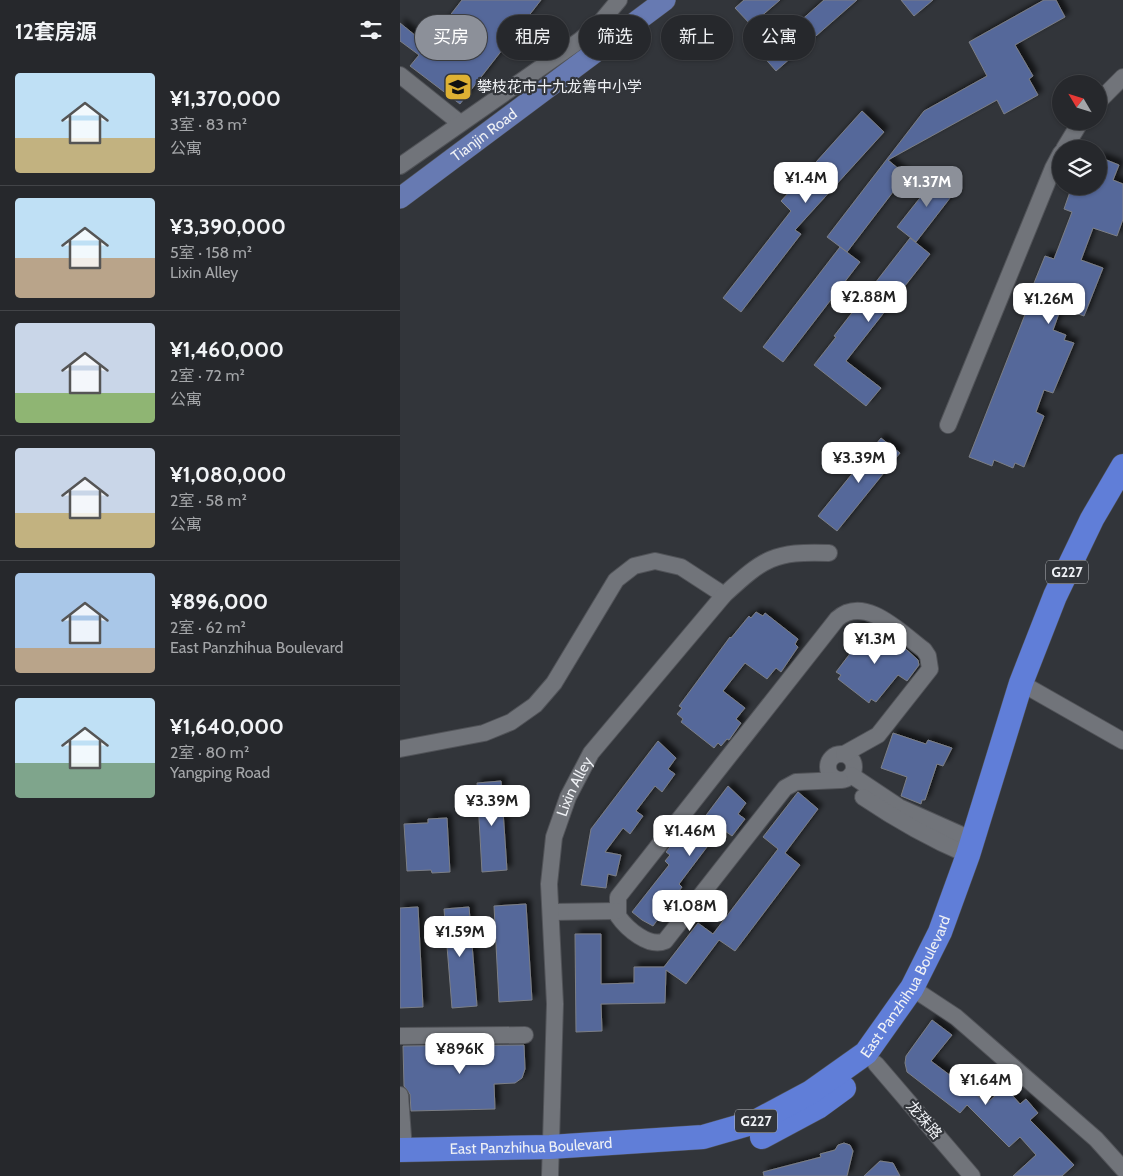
<!DOCTYPE html>
<html lang="zh">
<head>
<meta charset="utf-8">
<style>
	:root { --surface:#26282c; --page:#2e3034; --text:#f1f3f6; --muted:#a4a6a9; --line:#424448; --accent:#8c9099 }
	body { margin:0; font-family:Cabin,"Noto Sans SC",sans-serif; background:var(--page); color:var(--text); height:100vh; display:flex; flex-direction:column; font-size:19px; white-space:nowrap }
	* { box-sizing:border-box; margin:0 }
	p { font-size:16px; color:var(--muted) }
	.icon { flex:none; width:28px; height:28px; fill:none; stroke:currentColor; stroke-width:2; stroke-linecap:round; stroke-linejoin:round }
	.map { position:relative; flex:1; overflow:hidden }
	.side { display:flex; flex-direction:column; background:var(--surface); width:400px }
	.side>* { flex:none }
	.hud { position:absolute; left:15px; top:15px; width:475px; height:45px; display:flex; gap:10px }
	.needle { width:32px; rotate:308deg }
	.fabs { position:absolute; left:652px; top:75px; display:grid; gap:10px }
	.fabs a { display:grid; place-items:center; width:55px; height:55px; border-radius:50%; background:var(--surface); box-shadow:0 1px 4px #0004,0 0 0 1px var(--line); font-size:25px }
	.price { position:absolute; translate:-50% -42px; padding:0 11px; border-radius:10px; background:#fff; color:#222; font-size:16px; line-height:32px; filter:drop-shadow(0 1px 2px #0008) }
	.price::after { content:''; position:absolute; left:50%; top:30px; width:15px; height:11px; margin-left:-8px; background:inherit; clip-path:polygon(0 0,100% 0,50% 100%) }
	.price.selected { background:var(--accent); color:#fff }
	ul { padding:0; list-style:none }
	li { display:flex; align-items:center; gap:15px; height:125px; padding:0 15px }
	li+li { border-top:1px solid var(--line) }
	li span { display:grid; place-items:center; flex:none; width:140px; height:100px; border-radius:5px; color:#555 }
	li>.icon { margin-inline-start:auto }
	span .icon { width:60px; height:60px; fill:#fffc; stroke-width:1 }
	li b { font-size:21px }
	h2 { display:flex; justify-content:space-between; align-items:center; height:60px; padding:0 15px; font-size:21px }
	.pill { padding:0 18px; border-radius:22px; background:var(--surface); box-shadow:0 1px 4px #0004,0 0 0 1px var(--line); font-size:18px; line-height:45px }
	.pill.selected { background:var(--accent); color:#fff }
	main { display:flex; flex:1; min-height:0 }
	.map>svg:first-child { display:block }
	.building { fill:#54679a; stroke:#7c7f86; filter:url(#shadow) }
	.lines { fill:none; stroke-linecap:round; stroke-linejoin:round }
	.minor-casing { stroke:#515358; stroke-width:18 }
	.major-casing { stroke:#515358; stroke-width:22 }
	.highway-casing { stroke:#515358; stroke-width:25 }
	.minor { stroke:#71747a; stroke-width:16 }
	.major { stroke:#677ab2; stroke-width:21 }
	.highway { stroke:#607ed8; stroke-width:24 }
	.labels { text-anchor:middle; dominant-baseline:central; stroke-width:4.5; stroke-linejoin:round; paint-order:stroke }
	.shield { fill:#32353a; stroke:#b6b9bd; stroke-width:1 }
	.shield-label { font-size:14px; font-weight:bold; fill:#eff1f5 }
	.poi-label { font-size:15px; fill:#eff1f5; stroke:#32353a; text-anchor:start }
	.street-label { font-size:15px; fill:#eff1f5; stroke:#32353a }
</style>
</head>
<body>
<main>
<section class="side">
<h2>12套房源<svg class="icon" aria-label="filters" viewBox="0 0 24 24"><path d="M4 7h16M4 17h16"/><circle cx="9" cy="7" r="2"/><circle cx="15" cy="17" r="2"/></svg></h2>
<ul>
<li><span style="background:linear-gradient(#bfe0f5 65%,#c2b280 0)"><svg class="icon" aria-label="home" viewBox="0 0 24 24"><path d="M3 11l9-7 9 7M6 9v11h12V9"/></svg></span><div><b>¥1,370,000</b><p>3室 · 83 m²</p><p>公寓</p></div></li>
<li><span style="background:linear-gradient(#bfe0f5 60%,#b9a48a 0)"><svg class="icon" aria-label="home" viewBox="0 0 24 24"><path d="M3 11l9-7 9 7M6 9v11h12V9"/></svg></span><div><b>¥3,390,000</b><p>5室 · 158 m²</p><p>Lixin Alley</p></div></li>
<li><span style="background:linear-gradient(#c9d6e8 70%,#8fb573 0)"><svg class="icon" aria-label="home" viewBox="0 0 24 24"><path d="M3 11l9-7 9 7M6 9v11h12V9"/></svg></span><div><b>¥1,460,000</b><p>2室 · 72 m²</p><p>公寓</p></div></li>
<li><span style="background:linear-gradient(#c9d6e8 65%,#c2b280 0)"><svg class="icon" aria-label="home" viewBox="0 0 24 24"><path d="M3 11l9-7 9 7M6 9v11h12V9"/></svg></span><div><b>¥1,080,000</b><p>2室 · 58 m²</p><p>公寓</p></div></li>
<li><span style="background:linear-gradient(#a9c7e8 75%,#b9a48a 0)"><svg class="icon" aria-label="home" viewBox="0 0 24 24"><path d="M3 11l9-7 9 7M6 9v11h12V9"/></svg></span><div><b>¥896,000</b><p>2室 · 62 m²</p><p>East Panzhihua Boulevard</p></div></li>
<li><span style="background:linear-gradient(#bfe0f5 65%,#7fa58c 0)"><svg class="icon" aria-label="home" viewBox="0 0 24 24"><path d="M3 11l9-7 9 7M6 9v11h12V9"/></svg></span><div><b>¥1,640,000</b><p>2室 · 80 m²</p><p>Yangping Road</p></div></li>
</ul>
</section>
<div class="map">
<svg width="723" height="1176" viewBox="0 0 723 1176">
	<defs>
		<filter id="shadow"><feDropShadow dx="4.5" dy="-4.5" stdDeviation="2.5" flood-color="#0009"/></filter>
	</defs>
	<rect width="100%" height="100%" fill="#32353a"/>
	<!-- building -->
	<g class="building">
		<path d="M62 0H141L60 104 10 66 19 55 0 41V23L27 45Z"/>
		<path d="M344 0H380L351 25 335 8Z"/>
		<path d="M424 0H457L376 71 362 55Z"/>
		<path d="M501 0H533L514 16Z"/>
		<path d="M644 0H656L665 17 615 45 633 76 629 79 638 95 604 114 597 100 488 160 506 175 447 252 427 237 524 111 587 76 569 42Z"/>
		<path d="M462 111 484 132 395 230 401 234 341 312 323 298 391 211 381 201Z"/>
		<path d="M699 157 719 165 713 180 723 184V219L717 236 693 228 681 260 703 268 684 316 661 308 653 330 666 335 664 340 674 343 653 393 644 390 636 412 644 416 624 467 615 463 613 468 594 460 592 466 569 457 626 312 631 314 640 291 632 288 645 256 654 259 672 212 664 209 672 186H699Z"/>
		<path d="M538 175 557 189 516 242 497 227Z"/>
		<path d="M510 238 530 254 446 361 481 388 466 406 414 365 436 337 434 336Z"/>
		<path d="M440 247 460 262 383 362 363 347Z"/>
		<path d="M481 438 500 453 437 531 418 516Z"/>
		<path d="M356 612 363 616 365 613 398 639 395 644 398 647 381 672 376 668 367 679 345 663 323 691 345 708 336 719 341 723 329 740 327 739 321 746 318 743 314 748 281 722 283 719 277 714 282 708 279 706 330 637 331 638 349 616 351 618Z"/>
		<path d="M458 625 489 649 496 640 518 660 519 665 507 681 498 675 476 702 471 699 469 703 438 679 441 675 436 672 455 647 446 640Z"/>
		<path d="M493 733 526 744 528 740 552 748 543 766 537 764 525 800H522L521 804 501 796 507 777 481 768Z"/>
		<path d="M258 741 276 758 268 769 275 774 262 792 255 786 236 811 243 816 230 834 223 828 205 852 221 855 216 876 208 874 206 888 181 885 191 829Z"/>
		<path d="M101 781 107 870 82 872 77 783Z"/>
		<path d="M328 786 346 803 338 814 345 819 332 836 325 831 317 842 313 839 279 884 282 887 274 898 281 903 268 920 261 915 253 926 242 920 232 912 269 865 265 861 270 855 266 852 279 835 283 838 291 827 295 830Z"/>
		<path d="M398 792 418 809 385 853 400 865 335 951 319 940 286 984 266 970 265 1003 201 1004 202 1031 176 1032 175 934H201V984L234 983V967H264L298 923 313 934 378 849 363 837Z"/>
		<path d="M47 818 50 872 32 873 31 870 7 871 4 824 28 823V819Z"/>
		<path d="M126 904 132 1000 99 1002 94 906Z"/>
		<path d="M18 907 23 1007 0 1008V908Z"/>
		<path d="M69 907 77 1006 52 1008 44 909Z"/>
		<path d="M532 1020 552 1035 531 1061 587 1103 605 1087 620 1104 626 1099 638 1113 630 1120 674 1165 662 1176H613L636 1155 620 1137 609 1147 567 1105 560 1113 507 1072 505 1063 506 1056Z"/>
		<path d="M124 1045 125 1069 122 1078 115 1083 94 1084 95 1109 11 1111 10 1094 4 1086 3 1046Z"/>
		<path d="M444 1143 450 1145 453 1151 447 1176H364L363 1172 421 1157 420 1154 435 1150 438 1145Z"/>
		<path d="M480 1161 493 1163 500 1176H464Z"/>
	</g>
	<g class="lines">
		<defs>
			<g id="minor">
				<path d="M0 75 60 123"/>
				<path d="M699 101 723 77"/>
				<path d="M664 149 681 121"/>
				<path d="M0 166 179 41 199 24 219 0"/>
				<path d="M548 425 653 168 661 153"/>
				<path d="M621 683 723 741"/>
				<path d="M0 749 84 733 111 722 135 705 154 683 216 580 234 566 255 561 281 567 324 595"/>
				<circle cx="441" cy="767" r="13"/>
				<path d="M451 775 499 807 573 840"/>
				<path d="M440 780 396 782 385 788 265 941C249 948 227 929 218 916V897L437 619C465 594 501 633 524 650L528 656 530 669 478 735 444 754"/>
				<path d="M463 797C497 820 531 839 568 855"/>
				<path d="M151 912 217 911"/>
				<path d="M512 988 556 1017 696 1139 723 1169"/>
				<path d="M0 1036 125 1035"/>
				<path d="M476 1064 572 1176"/>
				<path d="M0 1095 4 1150"/>
				<path id="s1" d="M150 1176 155 1004 149 884 154 837 168 797 191 753 324 595C364 558 374 551 429 553"/>
			</g>
			<g id="major">
				<path id="s2" d="M0 198 265 0"/>
			</g>
			<g id="highway">
				<path d="M362 1137 418 1107 444 1088"/>
				<path id="s3" d="M0 1150 150 1147 303 1137 355 1122 411 1092 466 1053 512 988 540 932 568 855 621 683 655 596 692 519 723 466"/>
			</g>
		</defs>
		<!-- minor casing -->
		<use href="#minor" class="minor-casing"/>
		<!-- major casing -->
		<use href="#major" class="major-casing"/>
		<!-- highway casing -->
		<use href="#highway" class="highway-casing"/>
		<!-- minor -->
		<use href="#minor" class="minor"/>
		<!-- major -->
		<use href="#major" class="major"/>
		<!-- highway -->
		<use href="#highway" class="highway"/>
	</g>
	<!-- icons -->
	<defs>
		<symbol id="school-square" viewBox="-11 -11 22 22"><rect x="-9" y="-9" width="18" height="18" rx="4" fill="#deb133" stroke="#32353a"/><path d="M0-5L7-2L0 1L-7-2ZM-4 1L0 2.5L4 1V4Q0 6-4 4Z" fill="#111"/></symbol>
	</defs>
	<g fill-rule="evenodd">
		<use href="#school-square" x="42" y="71" width="32" height="32"/>
	</g>
	<g class="labels">
		<!-- shield labels -->
		<g class="shield">
			<rect x="646" y="560.5" width="42" height="23" rx="4"/>
			<rect x="335" y="1109.5" width="42" height="23" rx="4"/>
		</g>
		<g class="shield-label">
			<text x="667" y="572">G227</text>
			<text x="356" y="1121">G227</text>
		</g>
		<!-- poi labels -->
		<g class="poi-label">
			<text x="77" y="87">攀枝花市十九龙箐中小学</text>
		</g>
		<!-- street labels -->
		<g class="street-label">
			<text stroke="none"><textPath href="#s2" startOffset="105">Tianjin Road</textPath></text>
			<text stroke="none"><textPath href="#s1" startOffset="394">Lixin Alley</textPath></text>
			<text stroke="none"><textPath href="#s3" startOffset="566">East Panzhihua Boulevard</textPath></text>
			<text transform="translate(524 1120) rotate(49)">龙珠路</text>
			<text stroke="none"><textPath href="#s3" startOffset="131">East Panzhihua Boulevard</textPath></text>
		</g>
	</g>
</svg>
<div class="fabs">
<a><svg class="needle" viewBox="-14 -14 28 28"><path d="M0-13l5 13h-10z" fill="#e53935"/><path d="M0 13l5-13h-10z" fill="#a4a6a9"/></svg></a>
<a><svg class="icon" aria-label="layers" viewBox="0 0 24 24"><path d="M12 4l9 5-9 5-9-5zM3 14l9 5 9-5"/></svg></a>
</div>
<b class="price" style="left:406px;top:204px">¥1.4M</b>
<b class="price selected" style="left:527px;top:208px">¥1.37M</b>
<b class="price" style="left:469px;top:323px">¥2.88M</b>
<b class="price" style="left:649px;top:325px">¥1.26M</b>
<b class="price" style="left:459px;top:484px">¥3.39M</b>
<b class="price" style="left:475px;top:665px">¥1.3M</b>
<b class="price" style="left:92px;top:827px">¥3.39M</b>
<b class="price" style="left:290px;top:857px">¥1.46M</b>
<b class="price" style="left:290px;top:932px">¥1.08M</b>
<b class="price" style="left:60px;top:958px">¥1.59M</b>
<b class="price" style="left:60px;top:1075px">¥896K</b>
<b class="price" style="left:586px;top:1106px">¥1.64M</b>
<div class="hud">
<a class="pill selected">买房</a>
<a class="pill">租房</a>
<a class="pill">筛选</a>
<a class="pill">新上</a>
<a class="pill">公寓</a>
</div>
</div>
</main>
</body>
</html>
